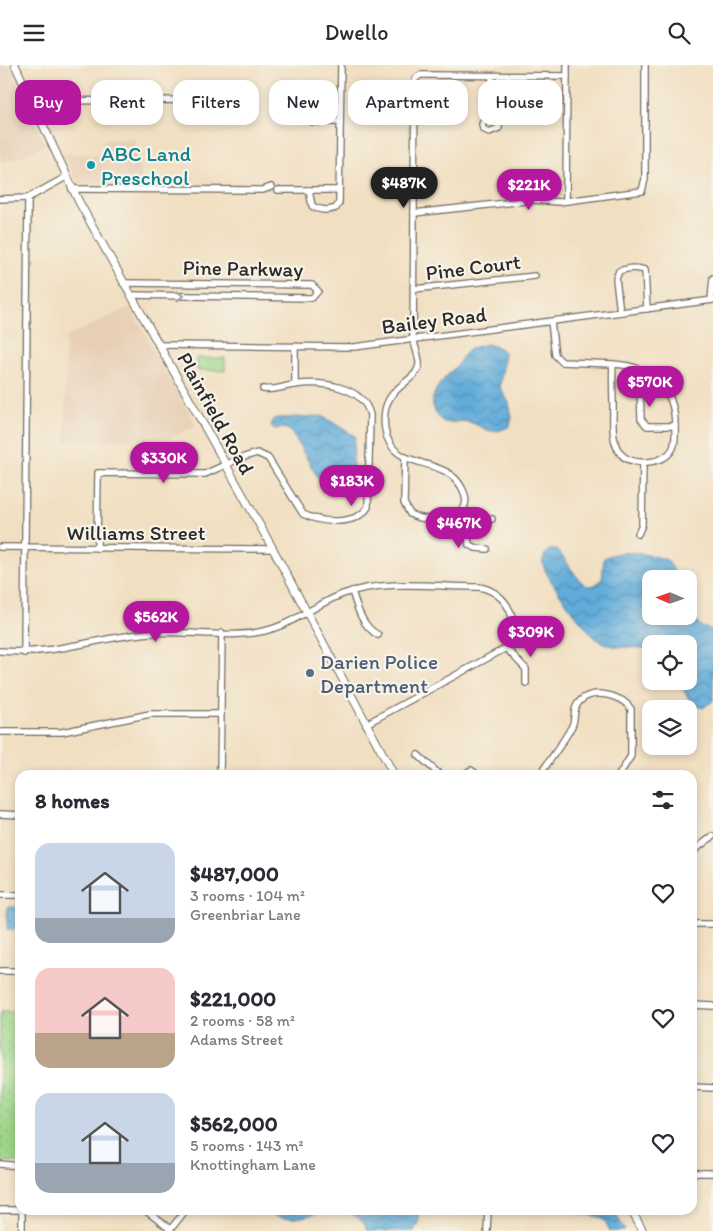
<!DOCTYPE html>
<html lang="en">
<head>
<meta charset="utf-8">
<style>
	:root { --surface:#fff; --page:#f7f7f7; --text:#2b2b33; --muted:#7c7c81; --accent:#b5179e }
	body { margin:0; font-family:Itim,sans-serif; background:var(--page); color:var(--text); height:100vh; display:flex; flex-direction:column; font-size:19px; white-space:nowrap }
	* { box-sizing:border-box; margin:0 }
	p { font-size:16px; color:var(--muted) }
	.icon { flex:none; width:28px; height:28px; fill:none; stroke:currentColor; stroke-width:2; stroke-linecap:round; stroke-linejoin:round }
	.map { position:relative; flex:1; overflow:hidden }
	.details { position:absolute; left:15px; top:705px; width:682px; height:445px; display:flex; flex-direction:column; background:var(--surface); border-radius:15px; box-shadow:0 2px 8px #0003 }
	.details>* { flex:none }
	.banner { position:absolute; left:15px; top:15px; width:684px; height:45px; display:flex; gap:10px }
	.needle { width:32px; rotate:272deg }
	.buttons { position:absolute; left:642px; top:505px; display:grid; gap:10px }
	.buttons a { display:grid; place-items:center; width:55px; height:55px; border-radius:10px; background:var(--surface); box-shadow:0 2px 8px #0003; font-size:25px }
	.price { position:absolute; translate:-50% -42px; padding:0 11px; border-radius:18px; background:var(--accent); color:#fff; font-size:16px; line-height:32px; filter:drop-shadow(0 1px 2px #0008) }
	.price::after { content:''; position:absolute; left:50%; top:30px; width:15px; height:11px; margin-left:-8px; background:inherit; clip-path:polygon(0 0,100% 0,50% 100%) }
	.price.current { background:#222; color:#fff }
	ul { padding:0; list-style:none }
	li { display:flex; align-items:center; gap:15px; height:125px; padding:0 20px }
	li span { display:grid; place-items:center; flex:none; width:140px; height:100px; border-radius:15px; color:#555 }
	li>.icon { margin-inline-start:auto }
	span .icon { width:60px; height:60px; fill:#fffc; stroke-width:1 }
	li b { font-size:21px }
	h2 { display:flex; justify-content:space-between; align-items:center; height:60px; padding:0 20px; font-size:21px }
	.tag { padding:0 18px; border-radius:15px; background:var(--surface); box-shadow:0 2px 8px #0003; font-size:18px; line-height:45px }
	.tag.current { background:var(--accent); color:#fff }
	header { display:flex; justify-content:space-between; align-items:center; height:65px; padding:0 20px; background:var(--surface); font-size:22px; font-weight:600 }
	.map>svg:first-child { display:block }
	.built { fill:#e7cfb5 }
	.grass { fill:#9ed688; stroke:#64805a }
	.park { fill:url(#park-dots); stroke:#64805a }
	.water { fill:url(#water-waves); stroke:#466c82 }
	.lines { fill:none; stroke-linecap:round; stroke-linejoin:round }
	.minor-casing { stroke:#706a60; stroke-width:8 }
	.major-casing { stroke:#706a60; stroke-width:9 }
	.minor { stroke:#fff; stroke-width:5.5 }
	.major { stroke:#fff; stroke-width:7 }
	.oneway { stroke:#a0a0a0 }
	.culture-dot { fill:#0f9aa8; stroke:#f7f3e8; stroke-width:2 }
	.service-dot { fill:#5c6f8a; stroke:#f7f3e8; stroke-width:2 }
	.labels { text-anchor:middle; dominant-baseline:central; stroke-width:4.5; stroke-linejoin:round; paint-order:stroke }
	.culture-label { font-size:21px; fill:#0d838f; stroke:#f7f3e8; text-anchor:start }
	.street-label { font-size:21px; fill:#2b2b2b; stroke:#f7f3e8 }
	.service-label { font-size:21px; fill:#4e5e75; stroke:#f7f3e8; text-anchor:start }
</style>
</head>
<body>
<header><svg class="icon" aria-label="menu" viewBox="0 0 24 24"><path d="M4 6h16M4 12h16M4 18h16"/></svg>Dwello<svg class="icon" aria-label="search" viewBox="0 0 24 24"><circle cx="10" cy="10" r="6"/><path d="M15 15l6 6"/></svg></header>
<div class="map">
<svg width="713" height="1166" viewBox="0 0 713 1166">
	<defs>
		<pattern id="park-dots" width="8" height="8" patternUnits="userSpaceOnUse" patternTransform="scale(1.25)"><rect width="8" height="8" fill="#9ed688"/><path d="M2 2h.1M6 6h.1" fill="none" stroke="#88b876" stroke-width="1.8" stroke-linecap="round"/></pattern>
		<pattern id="water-waves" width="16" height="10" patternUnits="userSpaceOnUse" patternTransform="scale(1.25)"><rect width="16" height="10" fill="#61acda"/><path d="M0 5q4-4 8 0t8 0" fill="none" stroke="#508cb1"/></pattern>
	</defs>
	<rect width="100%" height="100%" fill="#f7f3e8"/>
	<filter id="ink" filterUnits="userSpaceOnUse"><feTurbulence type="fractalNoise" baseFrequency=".02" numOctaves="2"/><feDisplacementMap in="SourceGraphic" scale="10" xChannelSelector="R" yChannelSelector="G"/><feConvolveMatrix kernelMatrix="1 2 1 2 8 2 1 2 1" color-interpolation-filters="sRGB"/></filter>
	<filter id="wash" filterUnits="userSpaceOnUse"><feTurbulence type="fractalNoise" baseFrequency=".0096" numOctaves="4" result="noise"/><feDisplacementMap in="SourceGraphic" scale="20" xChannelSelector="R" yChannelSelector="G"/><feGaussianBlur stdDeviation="1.12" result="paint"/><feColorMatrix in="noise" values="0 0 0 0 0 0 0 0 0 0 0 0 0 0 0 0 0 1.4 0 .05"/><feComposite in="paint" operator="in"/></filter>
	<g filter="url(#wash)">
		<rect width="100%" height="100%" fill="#f1dfc1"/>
		<!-- built -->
		<g class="built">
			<path d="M0 0H9L45 80 21 92 0 98Z"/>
			<path d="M135 74 142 120 79 119 62 89H102L103 75Z"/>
			<path d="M130 242 196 361 166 374 65 376 66 272Z"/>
		</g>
		<!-- grass -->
		<path class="grass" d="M197 293H225V306L197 305Z"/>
		<!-- park -->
		<path class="park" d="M0 947H20V1097L0 1096Z"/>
		<!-- water -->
		<g class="water">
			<path d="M488 279 500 283 505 289 500 322 509 338 512 352 510 361C487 373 486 361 468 357 459 355 452 359 443 357 419 333 442 317 458 299 462 294 463 288 470 284 475 281 483 280 488 279Z"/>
			<path d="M322 351 355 371 352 411 345 420H322L291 366 284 363 274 364 271 361 273 354 277 353Z"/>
			<path d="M549 485H557C568 495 574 513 587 521L595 520 602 514 604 493C623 483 648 489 667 495L673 504 675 514H651V551H689V548L702 562 713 565V636L703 643C688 640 686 628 679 616H689V579H651V584C631 581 611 586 594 572 582 559 546 514 543 499 542 493 545 489 549 485Z"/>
			<rect x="7" y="842" width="13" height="22"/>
			<path d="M274 1145H418L419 1156 414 1166H367C365 1153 345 1143 332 1145 312 1148 295 1158 274 1151Z"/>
			<path d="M561 1145H614L625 1166H610L605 1156 599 1152Z"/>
		</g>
	</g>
	<g filter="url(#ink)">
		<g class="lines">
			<defs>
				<g id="minor">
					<path d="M32 36 203 35"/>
					<path d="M491 51 499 56V63L489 67 483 64 482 59 486 53 491 51 492 11"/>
					<path d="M313 57H340"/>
					<path d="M72 124 263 125 271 122"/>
					<path d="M278 125H339"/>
					<path d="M309 125 312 141C319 145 328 146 336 143L339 138 341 0"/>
					<path d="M0 134 28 133 66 112"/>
					<path d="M566 136 567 0"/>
					<path d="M414 148 534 135 559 137 642 126 645 114V0"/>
					<path d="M123 218 312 220 318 226 312 233 131 230"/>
					<path d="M414 224 535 211"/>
					<path d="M711 235 713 213"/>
					<path d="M620 247 616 214 619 206C629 203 636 202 645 205L647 244"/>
					<path d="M551 257 555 290 562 297 613 299C612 313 613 327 613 341 613 368 609 400 648 397 659 396 668 393 673 383 676 376 675 368 675 361 675 322 651 301 613 299"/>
					<path d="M158 280 354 282 713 235"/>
					<path d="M646 308 640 322 641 354 647 361H675"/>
					<path d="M295 320V281"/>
					<path d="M405 393 404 438 410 449C426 459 480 458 462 423 444 388 392 409 385 364 378 318 421 319 419 297 418 289 415 281 413 274L415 14 420 10H429L567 11"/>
					<path d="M461 449 466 457 469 480 476 483 487 484"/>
					<path d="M466 457 492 454"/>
					<path d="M638 469 642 460 643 398"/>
					<path d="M0 482 273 484"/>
					<path d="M97 483 98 408 205 409 238 394 257 388 268 393 303 449C321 458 356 461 368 442L370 350C363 320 320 316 294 320 284 321 274 326 263 324"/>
					<path d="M352 526C357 543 362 561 378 570"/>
					<path d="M506 583 526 604V618"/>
					<path d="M0 586C55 591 97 572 150 568 185 565 231 574 264 566 292 560 316 539 343 529 385 514 435 522 479 522 508 527 523 559 506 583L366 659"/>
					<path d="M24 588 28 133"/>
					<path d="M0 667H62L150 649H221"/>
					<path d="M418 690 440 710"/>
					<path d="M220 710 222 568"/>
					<path d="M463 710 471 705 478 710"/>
					<path d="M540 710C550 694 563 678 572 661 576 653 572 643 580 636 593 623 622 630 631 644V691L619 710"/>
					<path d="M0 749 20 750"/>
					<path d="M692 787 713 771"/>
					<path d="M0 830H20"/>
					<path d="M692 859H713"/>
					<path d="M0 906H20"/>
					<path d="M692 940 713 941"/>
					<path d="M692 1022 713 1023"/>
					<path d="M0 1099 20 1101"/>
					<path d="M692 1108H713"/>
					<path d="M0 1145H20"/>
					<path d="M20 1145H22V1166"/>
					<path d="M145 1145 170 1164"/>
					<path d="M169 1166 186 1145"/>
					<path d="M487 1166 488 1145"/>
				</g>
				<g id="major">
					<path d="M15 0 79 137 273 484 394 710"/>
					<path d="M631 1145 643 1166"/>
				</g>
			</defs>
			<!-- minor casing -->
			<use href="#minor" class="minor-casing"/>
			<!-- major casing -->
			<use href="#major" class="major-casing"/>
			<!-- minor -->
			<use href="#minor" class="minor"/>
			<!-- major -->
			<use href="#major" class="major"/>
		</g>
		<!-- one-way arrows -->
		<defs><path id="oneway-chevron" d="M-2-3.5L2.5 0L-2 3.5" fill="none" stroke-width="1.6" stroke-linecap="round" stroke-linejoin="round" transform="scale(1.25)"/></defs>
		<use class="oneway" href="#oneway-chevron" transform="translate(180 231) rotate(1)"/>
	</g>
	<!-- markers -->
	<circle class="culture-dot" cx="91" cy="100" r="5"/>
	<circle class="service-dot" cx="310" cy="608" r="5"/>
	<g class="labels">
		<!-- culture labels -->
		<g class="culture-label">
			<text x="101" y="88">ABC Land<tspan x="101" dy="24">Preschool</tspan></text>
		</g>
		<!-- street labels -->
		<g class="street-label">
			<text transform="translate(473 202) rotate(-7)">Pine Court</text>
			<text transform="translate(243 203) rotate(1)">Pine Parkway</text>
			<text transform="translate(434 255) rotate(-7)">Bailey Road</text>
			<text transform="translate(216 348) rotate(61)">Plainfield Road</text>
			<text x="136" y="467">Williams Street</text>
		</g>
		<!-- service labels -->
		<g class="service-label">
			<text x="320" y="596">Darien Police<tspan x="320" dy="24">Department</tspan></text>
		</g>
	</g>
</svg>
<div class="buttons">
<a><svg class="needle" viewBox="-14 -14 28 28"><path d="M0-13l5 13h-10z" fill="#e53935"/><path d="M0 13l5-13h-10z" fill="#7c7c81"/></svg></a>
<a><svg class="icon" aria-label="locate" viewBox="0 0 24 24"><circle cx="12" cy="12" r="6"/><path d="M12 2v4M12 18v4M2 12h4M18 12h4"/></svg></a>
<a><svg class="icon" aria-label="layers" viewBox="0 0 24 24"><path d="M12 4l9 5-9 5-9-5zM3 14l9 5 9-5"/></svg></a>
</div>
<b class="price current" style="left:404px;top:144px">$487K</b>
<b class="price" style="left:529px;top:146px">$221K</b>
<b class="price" style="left:650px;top:343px">$570K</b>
<b class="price" style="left:164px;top:419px">$330K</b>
<b class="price" style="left:352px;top:442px">$183K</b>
<b class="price" style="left:459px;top:484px">$467K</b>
<b class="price" style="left:156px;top:578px">$562K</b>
<b class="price" style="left:531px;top:593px">$309K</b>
<div class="banner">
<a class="tag current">Buy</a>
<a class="tag">Rent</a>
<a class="tag">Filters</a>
<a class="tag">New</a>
<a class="tag">Apartment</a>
<a class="tag">House</a>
</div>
<section class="details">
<h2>8 homes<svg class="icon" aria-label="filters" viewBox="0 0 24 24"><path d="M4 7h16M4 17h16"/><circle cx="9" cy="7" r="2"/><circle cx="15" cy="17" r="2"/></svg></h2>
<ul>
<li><span style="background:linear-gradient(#c9d6e8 75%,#9aa5b1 0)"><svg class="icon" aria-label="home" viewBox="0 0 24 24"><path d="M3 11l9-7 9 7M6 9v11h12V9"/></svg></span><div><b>$487,000</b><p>3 rooms · 104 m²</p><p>Greenbriar Lane</p></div><svg class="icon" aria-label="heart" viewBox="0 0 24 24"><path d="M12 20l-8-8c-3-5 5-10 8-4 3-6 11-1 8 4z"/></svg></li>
<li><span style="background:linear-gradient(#f6c9c9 65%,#b9a48a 0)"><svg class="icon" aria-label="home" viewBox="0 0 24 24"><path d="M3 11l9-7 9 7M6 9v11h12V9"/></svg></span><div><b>$221,000</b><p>2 rooms · 58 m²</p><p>Adams Street</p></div><svg class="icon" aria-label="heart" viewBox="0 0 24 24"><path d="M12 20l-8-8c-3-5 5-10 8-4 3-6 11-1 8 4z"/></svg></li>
<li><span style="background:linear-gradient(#c9d6e8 70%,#9aa5b1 0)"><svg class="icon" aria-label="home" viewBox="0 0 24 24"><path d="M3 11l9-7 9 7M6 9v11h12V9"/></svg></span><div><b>$562,000</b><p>5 rooms · 143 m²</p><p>Knottingham Lane</p></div><svg class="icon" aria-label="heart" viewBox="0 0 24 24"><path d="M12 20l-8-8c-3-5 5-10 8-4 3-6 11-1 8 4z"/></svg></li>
</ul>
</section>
</div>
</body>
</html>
